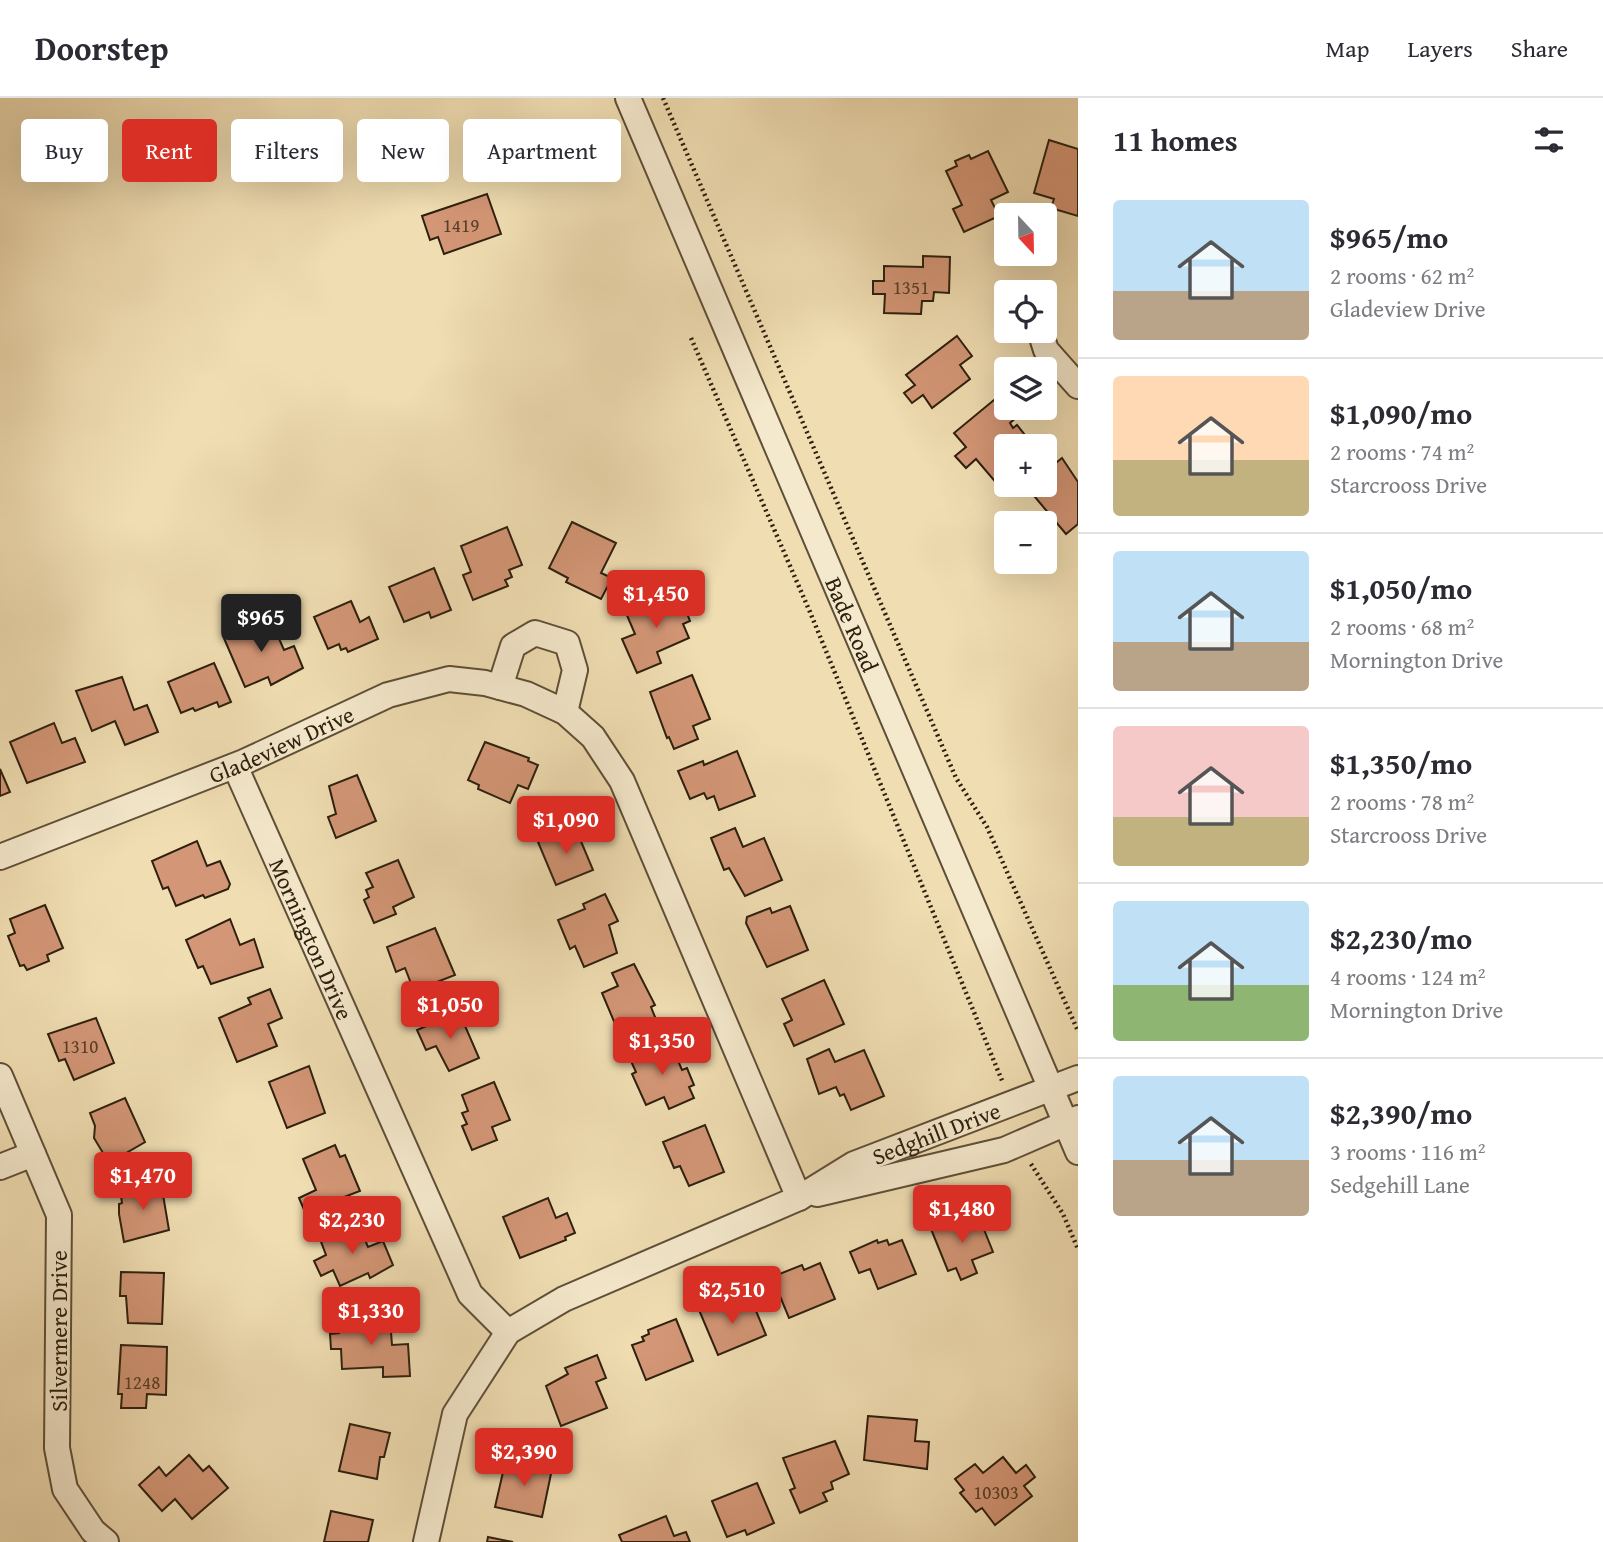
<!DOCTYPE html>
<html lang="en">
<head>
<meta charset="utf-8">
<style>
	:root { --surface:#fff; --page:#f2f2f3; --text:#2b2b33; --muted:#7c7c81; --line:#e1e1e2; --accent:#d93025 }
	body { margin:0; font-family:"Gentium Book Plus",serif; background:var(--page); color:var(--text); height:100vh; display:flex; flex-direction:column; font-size:26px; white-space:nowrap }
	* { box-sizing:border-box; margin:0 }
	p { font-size:23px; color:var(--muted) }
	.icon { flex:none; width:38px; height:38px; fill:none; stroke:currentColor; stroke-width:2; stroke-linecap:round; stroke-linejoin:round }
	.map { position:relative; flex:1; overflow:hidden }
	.panel { display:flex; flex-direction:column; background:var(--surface); width:525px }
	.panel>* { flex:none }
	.banner { position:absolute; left:21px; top:21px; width:665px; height:63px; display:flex; gap:14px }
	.needle { width:46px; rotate:158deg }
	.controls { position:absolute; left:994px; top:105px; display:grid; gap:14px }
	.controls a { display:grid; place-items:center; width:63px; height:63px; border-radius:7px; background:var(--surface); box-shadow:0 7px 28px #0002; font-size:35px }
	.price { position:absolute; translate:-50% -60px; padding:0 16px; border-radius:7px; background:var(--accent); color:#fff; font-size:23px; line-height:46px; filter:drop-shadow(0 2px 4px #0008) }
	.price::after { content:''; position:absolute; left:50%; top:42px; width:21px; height:16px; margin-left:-10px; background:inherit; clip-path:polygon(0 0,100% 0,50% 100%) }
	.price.current { background:#222; color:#fff }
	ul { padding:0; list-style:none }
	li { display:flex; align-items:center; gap:21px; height:175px; padding:0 35px }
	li+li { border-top:2px solid var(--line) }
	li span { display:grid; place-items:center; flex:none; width:196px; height:140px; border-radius:7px; color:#555 }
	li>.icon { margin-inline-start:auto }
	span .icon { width:84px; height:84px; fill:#fffc; stroke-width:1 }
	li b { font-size:30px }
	h2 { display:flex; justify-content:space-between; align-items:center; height:84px; padding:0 35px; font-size:30px }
	.tag { padding:0 24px; border-radius:7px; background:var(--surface); box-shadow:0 7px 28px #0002; font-size:24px; line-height:63px }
	.tag.current { background:var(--accent); color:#fff }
	header { display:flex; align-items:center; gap:42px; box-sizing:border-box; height:98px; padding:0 35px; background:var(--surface); border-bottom:2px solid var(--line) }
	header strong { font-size:33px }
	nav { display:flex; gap:38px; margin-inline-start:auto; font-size:24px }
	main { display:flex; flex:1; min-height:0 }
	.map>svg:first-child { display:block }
	.building { fill:#d39676; stroke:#2d200e; stroke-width:2 }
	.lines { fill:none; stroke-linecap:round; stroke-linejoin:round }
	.minor-casing { stroke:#5e4f37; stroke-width:28 }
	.path { stroke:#2d200e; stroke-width:4.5; stroke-dasharray:2 3.5; stroke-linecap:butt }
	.minor { stroke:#f5e9cd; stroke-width:24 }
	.labels { text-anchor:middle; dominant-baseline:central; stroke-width:5; stroke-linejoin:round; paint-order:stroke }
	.number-label { font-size:19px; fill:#563e28 }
	.street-label { font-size:23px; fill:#2d200e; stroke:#f5e9cd }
</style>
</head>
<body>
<header>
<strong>Doorstep</strong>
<nav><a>Map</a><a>Layers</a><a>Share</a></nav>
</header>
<main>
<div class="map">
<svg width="1078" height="1444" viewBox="0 0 1078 1444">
	<rect width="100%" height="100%" fill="#f0ddb2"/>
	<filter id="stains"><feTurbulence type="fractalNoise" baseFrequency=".00286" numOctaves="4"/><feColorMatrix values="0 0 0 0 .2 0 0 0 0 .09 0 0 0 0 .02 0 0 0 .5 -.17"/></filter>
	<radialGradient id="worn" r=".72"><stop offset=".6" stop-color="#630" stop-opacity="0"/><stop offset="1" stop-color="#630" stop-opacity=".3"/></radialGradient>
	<!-- building -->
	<g class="building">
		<path d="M1049 42 1078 51V118L1051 110 1054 101 1034 95Z"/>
		<path d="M988 53 1008 94 991 102 999 118 964 134 953 111 962 107 946 73 957 68 955 63 969 57 971 61Z"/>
		<path d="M487 96 501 136 444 156 438 139 430 142 422 118Z"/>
		<path d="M923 158 950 159 949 195 934 194 933 203H922L921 216 884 215 885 196H873V183H884V168L923 169Z"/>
		<path d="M957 238 972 258 960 267 970 281 932 310 923 297 912 305 904 295 915 287 906 277Z"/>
		<path d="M1006 292V310L1024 313 1010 325 1013 330 1017 327 1032 346 1006 348V381L998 387 976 361 966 370 955 358 966 349 954 335Z"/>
		<path d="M1062 360 1078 384V426L1066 436 1035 399 1050 386 1045 374Z"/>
		<path d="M572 424 616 445 601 475 612 480 601 501 566 484 568 480 549 470Z"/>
		<path d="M507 429 522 467 509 472 512 479 505 482 508 488 473 502 463 477 471 474 461 448Z"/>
		<path d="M434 470 451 512 431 520 429 514 404 524 389 489Z"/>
		<path d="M678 493 690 523 683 526 689 540 657 554 661 565 637 575 622 541 635 536 626 515Z"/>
		<path d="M351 503 360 524 369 519 378 541 348 554 346 550 341 552 339 546 328 551 314 519Z"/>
		<path d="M269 518 284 552 294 548 303 570 271 587 268 579 245 589 223 538Z"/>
		<path d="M214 565 231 604 219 609 217 604 195 613 193 610 181 615 168 584Z"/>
		<path d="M692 577 710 621 693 628 698 641 674 651 669 639 667 640 650 594Z"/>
		<path d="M122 579 134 612 147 607 158 634 125 647 115 623 92 633 76 593Z"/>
		<path d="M54 625 62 645 75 640 85 664 27 685 10 644Z"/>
		<path d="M485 644 529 660 528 663 538 667 528 691 518 687 510 705 478 691 479 687 468 682Z"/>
		<path d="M737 653 755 698 719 712 714 698 707 701 704 695 690 701 678 673 703 663 704 667Z"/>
		<path d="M0 671 10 694 0 698Z"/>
		<path d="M357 677 376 723 336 740 328 719 336 716 329 688Z"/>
		<path d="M575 729 593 772 556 787 538 744Z"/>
		<path d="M735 730 743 749 764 740 782 782 745 798 729 770 724 772 711 740Z"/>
		<path d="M197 743 207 768 220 763 230 786 228 791 205 800 203 797 176 808 168 789 163 791 152 763Z"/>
		<path d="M398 762 414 799 393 809 396 816 374 825 364 802 369 799 366 792 373 789 366 775Z"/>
		<path d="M605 796 618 823 609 827 617 855 584 869 575 848 570 851 558 822 585 811 583 806Z"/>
		<path d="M45 807 63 850 47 857 49 863 27 872 24 867 20 868 8 838 15 835 10 821Z"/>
		<path d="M790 808 808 852 767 869 746 825 747 819 770 810 772 815Z"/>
		<path d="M230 821 240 847 254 841 263 869 211 886 203 868 198 870 186 842Z"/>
		<path d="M435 830 455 877 414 893 405 870 396 874 387 849Z"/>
		<path d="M634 866 655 907 651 909 657 924 621 940 602 895 618 888 612 875Z"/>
		<path d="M824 882 844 926 794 948 784 926 792 922 782 901Z"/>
		<path d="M270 891 282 920 268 926 277 948 237 964 219 920 251 906 248 900Z"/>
		<path d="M459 914 479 960 449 973 436 948 426 952 417 932Z"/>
		<path d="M96 920 114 965 74 982 65 961 59 963 48 936Z"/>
		<path d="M670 944 682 972 687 970 694 987 689 989 694 1000 669 1011 664 999 646 1007 632 976 636 974 630 961Z"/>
		<path d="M829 951 835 964 864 952 884 998 851 1012 844 996 840 998 836 989 819 996 807 961Z"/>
		<path d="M309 968 325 1015 287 1030 269 984Z"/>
		<path d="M494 984 510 1022 492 1029 497 1042 472 1052 462 1028 467 1026 462 1015 468 1013 462 997Z"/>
		<path d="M125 1000 145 1044 109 1065 94 1040 95 1028 90 1015Z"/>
		<path d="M705 1027 724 1074 689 1088 680 1068 674 1070 663 1044Z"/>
		<path d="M335 1047 340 1059 345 1057 360 1093 305 1114 299 1100 316 1092 303 1061Z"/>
		<path d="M161 1085 169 1132 124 1144 119 1116V1106L122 1105 120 1091Z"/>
		<path d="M548 1100 556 1120 567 1115 575 1135 565 1139 566 1142 520 1160 503 1119Z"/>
		<path d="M979 1119 993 1154 972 1162 977 1175 961 1182 956 1170 948 1173 931 1131 960 1120 962 1126Z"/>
		<path d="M358 1125 368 1149 383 1143 393 1167 370 1180 368 1175 340 1188 333 1172 321 1178 314 1163 326 1157 320 1141Z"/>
		<path d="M877 1142 878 1145 887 1142 889 1147 902 1142 916 1176 878 1191 870 1171 859 1175 850 1154Z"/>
		<path d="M820 1165 835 1201 789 1220 772 1179 802 1167 804 1172Z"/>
		<path d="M121 1174 164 1175 162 1226 128 1225 126 1198H120Z"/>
		<path d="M719 1203 723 1211 731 1207 733 1211 752 1203 766 1237 718 1257 699 1212Z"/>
		<path d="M390 1221 392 1247 408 1246 410 1278 383 1279V1269L342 1271 341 1251H331L330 1236 339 1235V1224Z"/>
		<path d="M676 1221 693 1263 646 1282 632 1247 644 1243 642 1239 649 1236 648 1232Z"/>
		<path d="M121 1247 167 1249 166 1297 147 1296 146 1310H121L122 1296H118Z"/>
		<path d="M597 1257 606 1280 596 1284 607 1310 561 1328 546 1288 568 1276 565 1270Z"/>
		<path d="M868 1318 917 1322 915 1343 929 1344 927 1371 864 1362Z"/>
		<path d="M350 1326 390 1335 384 1359H380L377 1381 339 1373Z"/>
		<path d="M835 1343 849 1376 831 1384 833 1391 823 1395 827 1403 800 1415 790 1392 795 1390 783 1360Z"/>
		<path d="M189 1357 203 1373 209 1368 228 1390 192 1421 175 1401 162 1413 139 1387 159 1369 166 1378Z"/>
		<path d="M1003 1359 1016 1375 1026 1367 1035 1379 1024 1388 1032 1398 995 1427 982 1410 976 1414 960 1395 964 1392 955 1381 975 1366 983 1375Z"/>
		<path d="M506 1361 552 1371 542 1419 495 1409Z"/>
		<path d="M757 1385 774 1425 747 1437 745 1432 727 1439 712 1403Z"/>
		<path d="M331 1413 373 1422 368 1444H324Z"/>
		<path d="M666 1418 674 1438 686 1434 690 1444H622L619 1437Z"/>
		<path d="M488 1439 513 1444H487Z"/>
	</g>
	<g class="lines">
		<defs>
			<g id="minor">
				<path id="s1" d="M628 0 1078 1054"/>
				<path d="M1040 233 1046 252 1078 288"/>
				<path d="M500 589 513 548 535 535 567 545 575 572 565 614"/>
				<path id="s2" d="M235 668 470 1196 508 1234"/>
				<path id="s3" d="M0 759 244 664 388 597 449 581 485 585 526 596 565 614 593 639 622 683 799 1100"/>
				<path d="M0 978 59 1117 57 1350 65 1391 93 1433 106 1444"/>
				<path d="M0 1069 33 1056"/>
				<path d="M817 1096 1004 1052 1078 1020"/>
				<path id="s4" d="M426 1444 455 1316 508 1234 564 1201 799 1100 854 1066 1078 980"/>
			</g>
		</defs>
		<!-- minor casing -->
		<use href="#minor" class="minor-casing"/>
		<!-- path -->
		<g class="path">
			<path d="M663 0 956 680 987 729 1078 933"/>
			<path d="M691 240 810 514 1003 985"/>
			<path d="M1031 1066 1063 1116 1078 1151"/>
		</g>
		<!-- minor -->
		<use href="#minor" class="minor"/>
	</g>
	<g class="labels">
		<!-- number labels -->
		<g class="number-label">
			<text x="461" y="127">1419</text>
			<text x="911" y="189">1351</text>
			<text x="80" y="948">1310</text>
			<text x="142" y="1284">1248</text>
			<text x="996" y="1394">10303</text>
		</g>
		<!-- street labels -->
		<g class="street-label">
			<text stroke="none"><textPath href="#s1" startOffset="572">Bade Road</textPath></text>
			<text stroke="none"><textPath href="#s3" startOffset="303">Gladeview Drive</textPath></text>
			<text stroke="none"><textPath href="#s2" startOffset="189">Mornington Drive</textPath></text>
			<text stroke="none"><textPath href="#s4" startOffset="702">Sedghill Drive</textPath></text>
			<text transform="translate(58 1233) rotate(-90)">Silvermere Drive</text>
		</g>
	</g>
	<rect width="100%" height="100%" filter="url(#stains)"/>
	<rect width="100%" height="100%" fill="url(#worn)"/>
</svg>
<div class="controls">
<a><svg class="needle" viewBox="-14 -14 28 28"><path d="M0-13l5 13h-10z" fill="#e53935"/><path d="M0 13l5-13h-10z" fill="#7c7c81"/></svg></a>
<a><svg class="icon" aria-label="locate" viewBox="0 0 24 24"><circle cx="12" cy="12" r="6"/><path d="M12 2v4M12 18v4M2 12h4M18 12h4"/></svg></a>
<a><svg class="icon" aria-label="layers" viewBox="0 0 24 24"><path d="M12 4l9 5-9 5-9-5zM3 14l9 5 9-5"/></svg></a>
<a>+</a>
<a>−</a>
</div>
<b class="price" style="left:656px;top:532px">$1,450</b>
<b class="price current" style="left:261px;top:556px">$965</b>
<b class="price" style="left:566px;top:758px">$1,090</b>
<b class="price" style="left:450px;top:943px">$1,050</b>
<b class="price" style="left:662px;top:979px">$1,350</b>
<b class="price" style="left:143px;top:1114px">$1,470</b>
<b class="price" style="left:962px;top:1147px">$1,480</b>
<b class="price" style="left:352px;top:1158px">$2,230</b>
<b class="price" style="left:732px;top:1228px">$2,510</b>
<b class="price" style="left:371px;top:1249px">$1,330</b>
<b class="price" style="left:524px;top:1390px">$2,390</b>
<div class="banner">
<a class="tag">Buy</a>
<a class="tag current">Rent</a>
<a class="tag">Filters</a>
<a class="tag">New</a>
<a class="tag">Apartment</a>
</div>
</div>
<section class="panel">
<h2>11 homes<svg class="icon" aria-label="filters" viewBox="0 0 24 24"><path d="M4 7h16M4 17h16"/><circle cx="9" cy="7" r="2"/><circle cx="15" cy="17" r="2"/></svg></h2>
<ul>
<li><span style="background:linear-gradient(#bfe0f5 65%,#b9a48a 0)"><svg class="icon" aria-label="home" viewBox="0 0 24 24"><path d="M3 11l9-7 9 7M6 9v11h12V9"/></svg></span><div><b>$965/mo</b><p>2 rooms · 62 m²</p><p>Gladeview Drive</p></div></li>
<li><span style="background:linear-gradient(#ffd9b3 60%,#c2b280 0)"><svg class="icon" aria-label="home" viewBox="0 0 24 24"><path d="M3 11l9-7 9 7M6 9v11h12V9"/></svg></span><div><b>$1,090/mo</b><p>2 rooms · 74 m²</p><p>Starcrooss Drive</p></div></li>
<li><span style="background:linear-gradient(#bfe0f5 65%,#b9a48a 0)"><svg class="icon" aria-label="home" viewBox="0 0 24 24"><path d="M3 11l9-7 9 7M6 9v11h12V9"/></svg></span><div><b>$1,050/mo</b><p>2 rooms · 68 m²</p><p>Mornington Drive</p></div></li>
<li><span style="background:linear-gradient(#f6c9c9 65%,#c2b280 0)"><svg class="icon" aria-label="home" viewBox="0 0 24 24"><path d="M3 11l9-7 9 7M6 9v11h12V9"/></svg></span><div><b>$1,350/mo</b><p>2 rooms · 78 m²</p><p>Starcrooss Drive</p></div></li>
<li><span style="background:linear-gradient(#bfe0f5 60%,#8fb573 0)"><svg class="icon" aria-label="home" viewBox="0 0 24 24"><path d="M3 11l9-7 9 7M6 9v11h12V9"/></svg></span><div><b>$2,230/mo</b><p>4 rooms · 124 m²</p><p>Mornington Drive</p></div></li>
<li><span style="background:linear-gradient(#bfe0f5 60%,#b9a48a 0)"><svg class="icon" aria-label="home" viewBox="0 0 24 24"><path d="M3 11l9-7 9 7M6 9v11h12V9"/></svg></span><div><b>$2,390/mo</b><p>3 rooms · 116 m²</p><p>Sedgehill Lane</p></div></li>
</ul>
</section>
</main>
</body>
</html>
